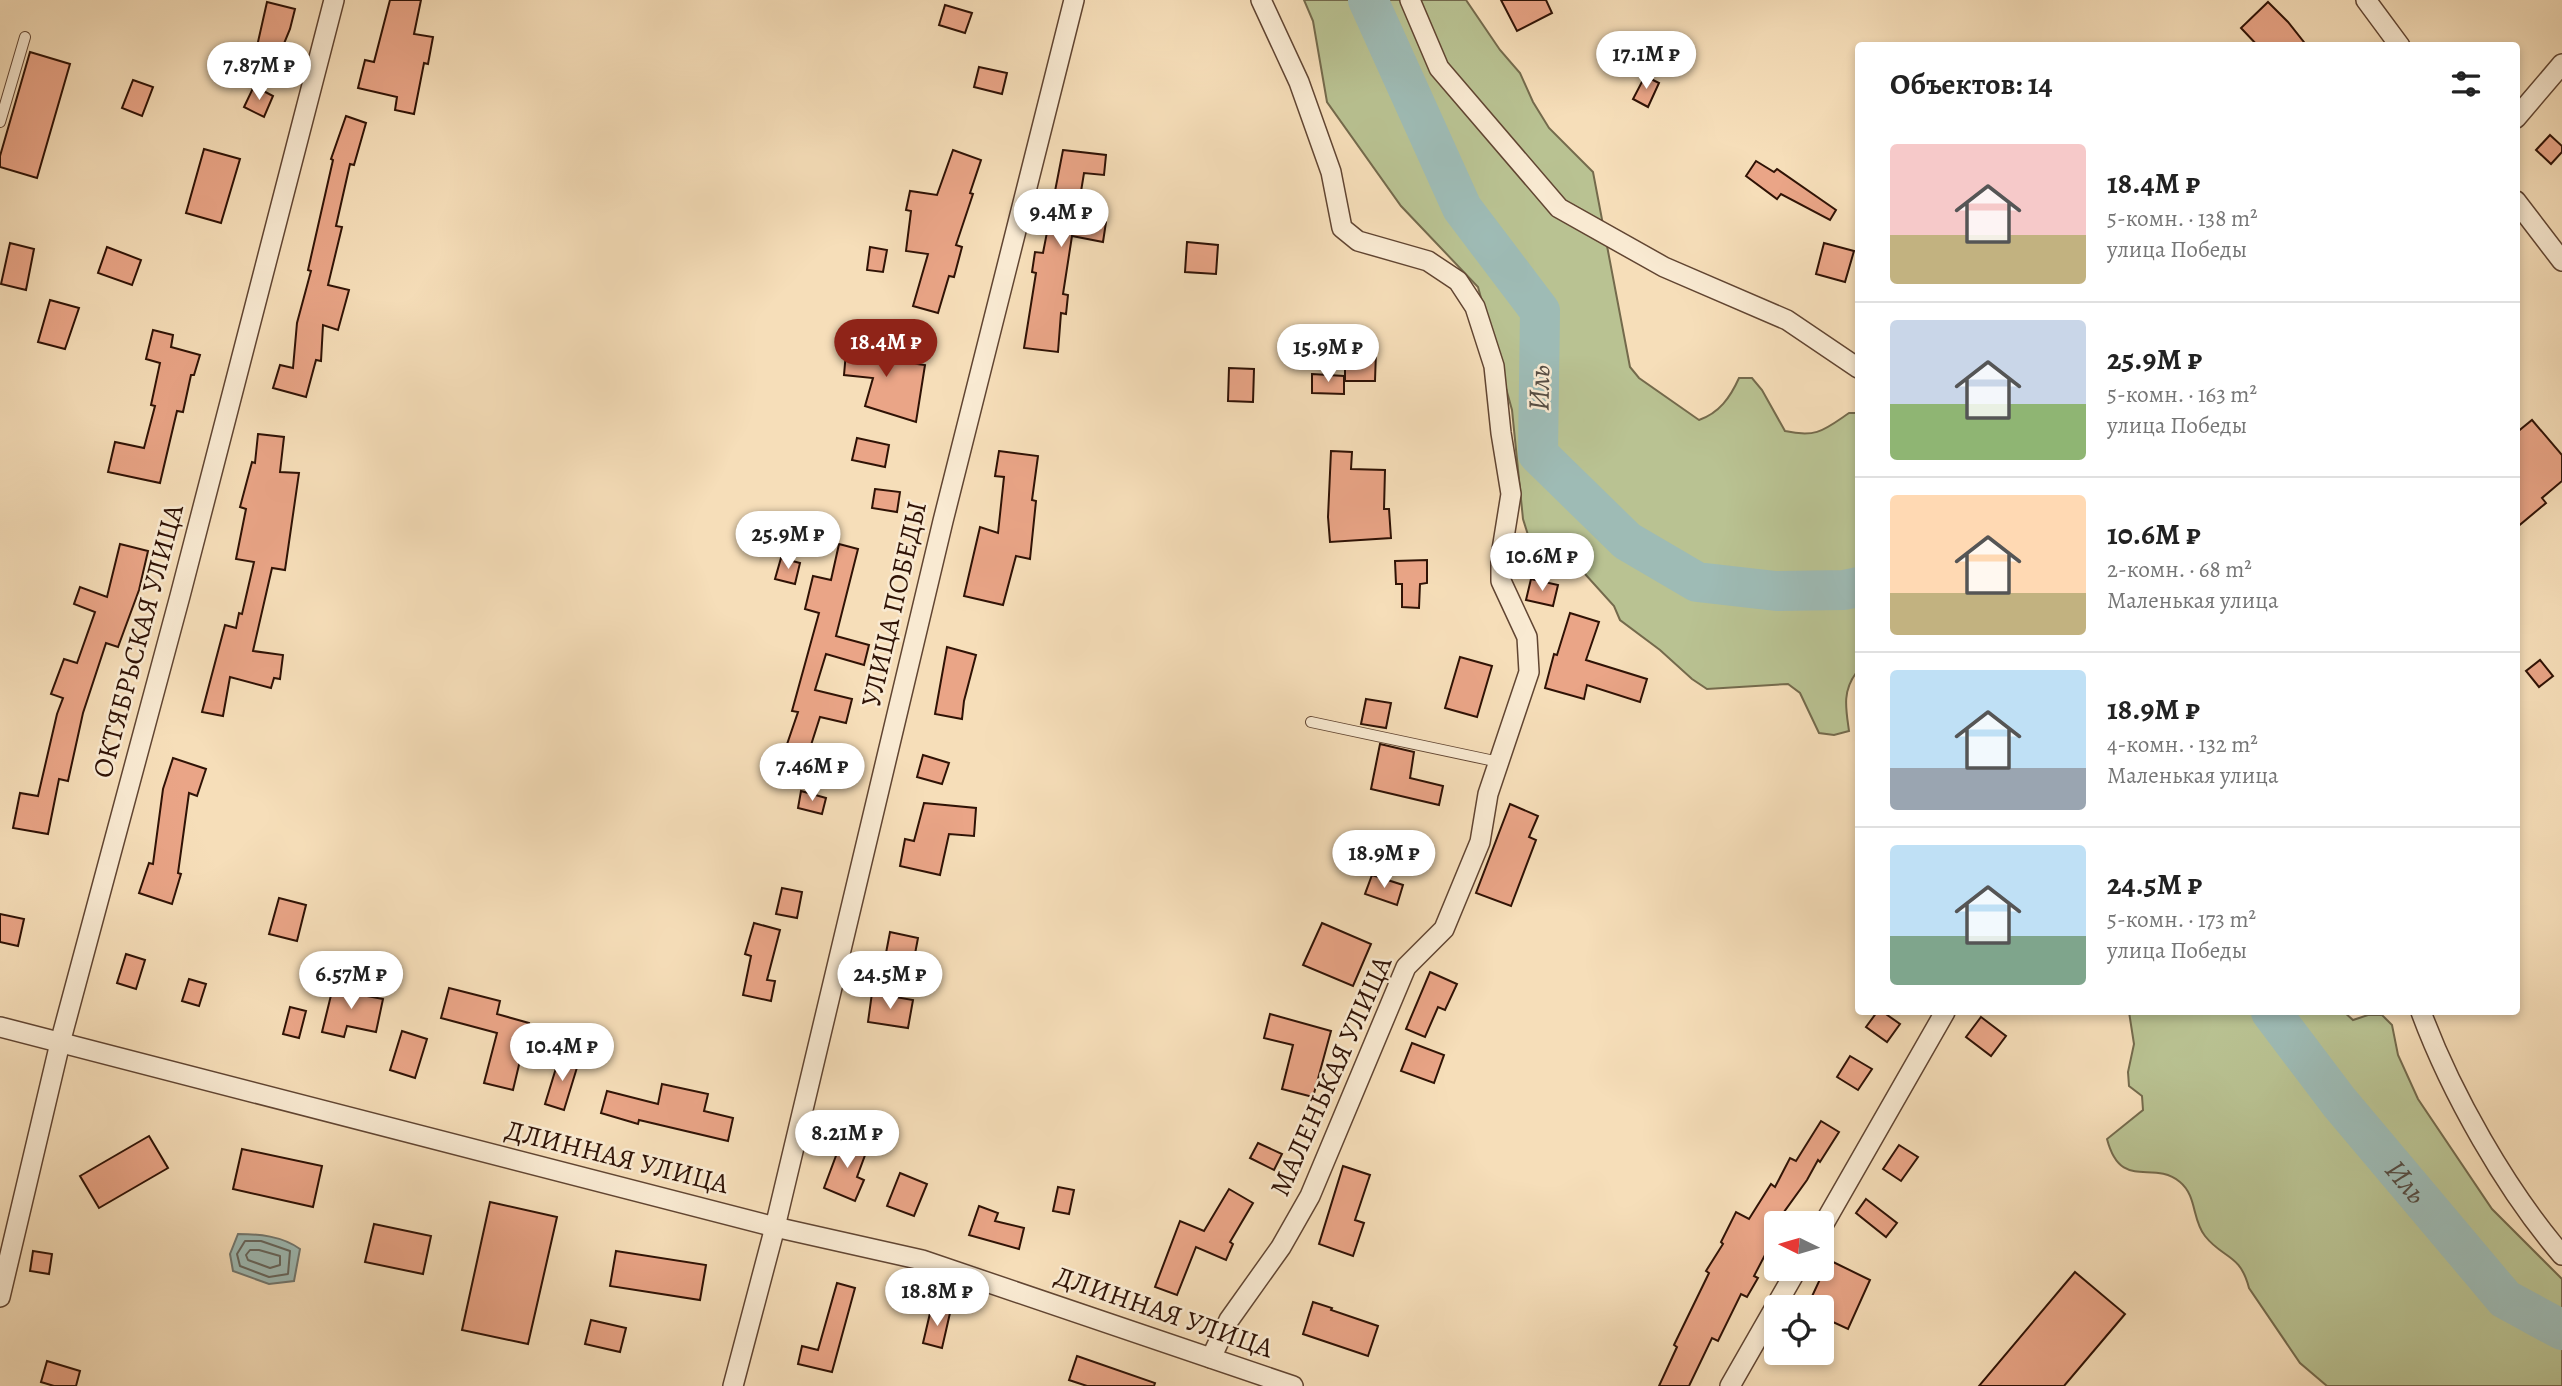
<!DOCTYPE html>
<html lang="ru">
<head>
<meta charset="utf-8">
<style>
	:root { --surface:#fff; --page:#f2f2f2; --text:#222; --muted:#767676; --line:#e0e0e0; --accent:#8f2418 }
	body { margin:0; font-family:Alegreya,serif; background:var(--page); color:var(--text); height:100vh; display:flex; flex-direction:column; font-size:26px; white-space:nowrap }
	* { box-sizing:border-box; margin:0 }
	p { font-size:23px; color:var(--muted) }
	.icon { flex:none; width:38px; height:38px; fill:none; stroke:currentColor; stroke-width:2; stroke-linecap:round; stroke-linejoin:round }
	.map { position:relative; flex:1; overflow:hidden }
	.drawer { position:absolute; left:1855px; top:42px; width:665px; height:973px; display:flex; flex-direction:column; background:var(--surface); border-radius:7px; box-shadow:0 4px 10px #0003 }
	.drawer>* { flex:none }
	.needle { width:46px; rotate:275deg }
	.buttons { position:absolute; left:1764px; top:1211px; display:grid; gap:14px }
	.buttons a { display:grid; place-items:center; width:70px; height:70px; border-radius:7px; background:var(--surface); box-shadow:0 4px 10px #0003; font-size:35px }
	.price { position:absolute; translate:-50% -60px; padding:0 16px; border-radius:24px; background:#fff; color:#222; font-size:23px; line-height:46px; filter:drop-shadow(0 2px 4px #0008) }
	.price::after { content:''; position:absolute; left:50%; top:42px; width:21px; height:16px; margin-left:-10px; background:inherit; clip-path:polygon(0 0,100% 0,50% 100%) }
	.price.on { background:var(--accent); color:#fff }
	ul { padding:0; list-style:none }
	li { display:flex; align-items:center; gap:21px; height:175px; padding:0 35px }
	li+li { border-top:2px solid var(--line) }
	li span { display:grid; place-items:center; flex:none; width:196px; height:140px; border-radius:7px; color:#555 }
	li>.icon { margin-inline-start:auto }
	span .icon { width:84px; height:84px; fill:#fffc; stroke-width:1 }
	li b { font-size:30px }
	h2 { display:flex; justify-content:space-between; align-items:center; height:84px; padding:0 35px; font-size:30px }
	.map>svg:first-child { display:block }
	.green { fill:#b9c292; stroke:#746a4c; stroke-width:2 }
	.water { fill:#9ebbb5; stroke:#72776f; stroke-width:2 }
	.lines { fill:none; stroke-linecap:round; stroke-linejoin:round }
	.shore { stroke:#66665d; stroke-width:2 }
	.river { stroke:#9ebbb5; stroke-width:40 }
	.building { fill:#eaa587; stroke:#2f1205; stroke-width:2 }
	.lane-casing { stroke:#614532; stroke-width:12 }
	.street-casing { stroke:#614532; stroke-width:22 }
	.lane { stroke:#f9ead2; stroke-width:10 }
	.street { stroke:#f9ead2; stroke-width:19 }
	.labels { text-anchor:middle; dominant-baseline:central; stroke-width:5; stroke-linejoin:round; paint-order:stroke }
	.street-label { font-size:28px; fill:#2f1205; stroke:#f9ead2 }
	.water-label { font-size:30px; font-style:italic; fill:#564d43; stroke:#f9ead2 }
</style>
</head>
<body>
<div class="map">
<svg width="2562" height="1386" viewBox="0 0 2562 1386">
	<rect width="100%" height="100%" fill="#f6deb9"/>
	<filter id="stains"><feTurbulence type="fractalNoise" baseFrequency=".00286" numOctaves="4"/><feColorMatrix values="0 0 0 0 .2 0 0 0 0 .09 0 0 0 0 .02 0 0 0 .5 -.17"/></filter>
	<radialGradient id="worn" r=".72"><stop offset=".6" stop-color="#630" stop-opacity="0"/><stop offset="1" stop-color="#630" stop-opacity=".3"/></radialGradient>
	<!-- green -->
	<g class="green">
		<path d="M1304 0H1466L1500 50 1520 73 1533 102 1549 128 1593 172 1630 367 1639 378 1699 420C1719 413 1730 398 1739 378H1752L1762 390 1785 431C1817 438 1824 430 1849 413H1858V673H1856C1842 692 1846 709 1849 731L1834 735 1819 733 1800 693 1788 684 1707 689 1692 679 1660 650 1620 620 1614 606 1557 543 1528 535 1523 519 1512 410 1478 287 1401 206 1327 102 1313 21Z"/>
		<path d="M2129 1012H2344L2353 1020 2368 1015H2382L2392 1025 2398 1055 2418 1099 2492 1209 2562 1279V1386H2327L2300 1363 2249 1288C2240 1253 2223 1259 2205 1236 2192 1220 2197 1196 2180 1182 2152 1159 2121 1192 2107 1139L2143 1110 2142 1096 2129 1086 2128 1072 2134 1044Z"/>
	</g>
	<!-- water -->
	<path class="water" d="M238 1234C259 1234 282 1236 300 1249L294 1281 269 1284 233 1271 230 1254Z"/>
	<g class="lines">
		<!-- shore -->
		<g class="shore">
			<path d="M245 1241H261L290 1251 288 1274 269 1277 240 1266 237 1254Z"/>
			<path d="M250 1250H259L280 1256V1265L270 1268 248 1260 246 1255Z"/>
		</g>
		<!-- river -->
		<g class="river">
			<path d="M1368 0 1462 208 1540 311 1538 454 1627 541 1697 582 1776 591 1844 590 1858 587"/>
			<path id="s1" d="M2271 1012 2339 1102 2505 1299 2562 1330"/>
		</g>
	</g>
	<!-- building -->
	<g class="building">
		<path d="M390 0H421L414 34 433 37 428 64 424 63 414 114 395 110 397 97 358 88 365 60 374 62Z"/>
		<path d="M1501 0H1546L1552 13 1517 31Z"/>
		<path d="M267 2 295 9 290 29 274 68 250 59 258 42Z"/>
		<path d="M2268 2 2288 22 2307 46H2258L2241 28Z"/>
		<path d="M945 5 972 13 965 33 939 25Z"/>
		<path d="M30 52 70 64 37 178 0 167V156Z"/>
		<path d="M979 67 1007 73 1002 94 974 87Z"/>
		<path d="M1645 76 1659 83 1648 107 1633 99Z"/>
		<path d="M133 80 153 87 142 116 122 108Z"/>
		<path d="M254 86 273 96 264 117 244 107Z"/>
		<path d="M346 116 366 123 354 165 350 164 336 226 342 227 328 285 349 290 338 330 323 325 321 361 316 360 306 397 273 388 280 365 293 368 297 323 311 271 308 270 333 160 331 159Z"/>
		<path d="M2550 135 2562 146V152L2551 164 2536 150Z"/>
		<path d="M204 149 240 159 221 223 186 213Z"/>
		<path d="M953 150 981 160 970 193 973 194 956 245 962 247 954 277 949 276 938 313 913 306 928 254 906 251 911 211 906 210 910 191 937 195Z"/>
		<path d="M1063 150 1106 155 1104 175 1084 173 1077 216 1106 222 1103 242 1072 236 1063 294 1068 295 1066 314 1061 313 1058 352 1024 348 1036 273 1032 272 1035 252 1043 253Z"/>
		<path d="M1756 161 1774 172 1777 169 1836 210 1830 220 1781 194 1777 199 1746 176Z"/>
		<path d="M1187 242 1218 245 1216 274 1185 272Z"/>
		<path d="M10 243 34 249 26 290 1 284Z"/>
		<path d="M1824 243 1854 251 1845 282 1816 274Z"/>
		<path d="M107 247 141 260 132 285 98 273Z"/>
		<path d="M870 247 887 250 883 272 867 270Z"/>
		<path d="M50 300 79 308 65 349 38 342Z"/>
		<path d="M153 330 173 335 171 347 200 355 194 375H191L183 412 177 411 160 483 108 472 115 442 144 448 155 406 151 405 160 363 146 359Z"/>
		<path d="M847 341 888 345 886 360 925 365 916 422 865 406 873 378 844 375Z"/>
		<path d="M1345 350 1376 351 1375 381H1345Z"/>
		<path d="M1229 368 1254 369 1253 402 1228 401Z"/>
		<path d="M1312 374 1344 376V394L1312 393Z"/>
		<path d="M2532 420 2562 455V481L2542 498 2546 503 2516 528V433Z"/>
		<path d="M258 434 284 437 280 472 299 473 285 570 272 568 253 651 283 655 280 679 274 678 271 688 230 677 223 716 202 712 225 625 236 628 239 613 242 614 254 562 236 559 246 509 240 507 252 462 255 463Z"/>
		<path d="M857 438 889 445 885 467 852 460Z"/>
		<path d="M999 451 1038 456 1032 500 1036 501 1030 559 1016 556 1003 605 964 596 980 527 998 533 1004 477 995 476Z"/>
		<path d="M1331 451 1352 452 1351 469 1385 470 1384 509H1389L1391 538 1330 542 1328 517Z"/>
		<path d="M875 489 900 492 897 512 872 508Z"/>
		<path d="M120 544 148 551 139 590 118 647 106 643 83 713 68 781 59 779 48 834 13 828 20 793 38 796 57 714 63 698 51 694 64 659 77 663 95 612 74 604 80 587 107 597Z"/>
		<path d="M839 544 858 549 836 636 869 645 864 665 826 654 815 690 852 699 846 723 820 717 804 767 782 759 798 712 792 711 819 613 805 609 813 576 831 580Z"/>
		<path d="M781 558 800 563 795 584 775 579Z"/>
		<path d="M1427 560V583L1420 584 1419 608 1402 607V584H1396L1395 561Z"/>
		<path d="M1531 579 1558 585 1553 606 1526 600Z"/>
		<path d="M1570 613 1599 622 1586 660 1647 679 1640 702 1587 685 1584 699 1545 688 1554 654 1557 655Z"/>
		<path d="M947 647 976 655 964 701 962 719 935 714Z"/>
		<path d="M1460 657 1492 666 1477 717 1445 708Z"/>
		<path d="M2540 660 2553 676 2539 687 2526 671Z"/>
		<path d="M1366 699 1391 703 1386 728 1361 724Z"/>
		<path d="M1380 744 1414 752 1410 778 1443 786 1439 805 1371 789Z"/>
		<path d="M923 755 949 763 942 784 917 777Z"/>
		<path d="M173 758 206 769 197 796 189 793 178 873 181 874 172 904 139 893 149 863 153 864 163 789Z"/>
		<path d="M801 791 826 798 822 814 798 808Z"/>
		<path d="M924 803 976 808 974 836 949 834 940 875 900 866 905 839 914 841Z"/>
		<path d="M1510 804 1538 816 1529 837 1536 840 1511 906 1476 893Z"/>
		<path d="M1372 875 1403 885 1397 905 1365 894Z"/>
		<path d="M782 888 802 892 797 918 776 914Z"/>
		<path d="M279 898 306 905 297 941 269 934Z"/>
		<path d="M0 914 24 919 18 946 0 942Z"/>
		<path d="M754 923 780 930 767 980 775 981 771 1001 743 995 751 956 745 954Z"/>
		<path d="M1322 923 1371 944 1353 986 1303 965Z"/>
		<path d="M890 932 918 938 914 959 886 953Z"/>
		<path d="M126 954 145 960 136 989 117 983Z"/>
		<path d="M1430 972 1457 984 1445 1010 1438 1007 1425 1037 1406 1029Z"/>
		<path d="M189 979 206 984 199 1006 182 1001Z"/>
		<path d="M334 983 357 989 356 994 383 999 376 1032 347 1026 344 1037 322 1032Z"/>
		<path d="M449 988 500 1001 497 1014 529 1023 513 1090 484 1083 497 1033 441 1018Z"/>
		<path d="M872 993 913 1000 908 1028 868 1022Z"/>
		<path d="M290 1007 306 1011 299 1038 283 1034Z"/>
		<path d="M1877 1012H1883L1900 1024 1887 1042 1866 1027Z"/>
		<path d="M1270 1014 1331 1031 1313 1097 1282 1089 1293 1045 1264 1038Z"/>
		<path d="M1981 1017 2006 1036 1991 1056 1966 1037Z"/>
		<path d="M402 1031 427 1039 415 1078 390 1070Z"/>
		<path d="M1412 1043 1444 1055 1434 1083 1401 1071Z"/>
		<path d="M560 1055 579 1061 564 1110 545 1104Z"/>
		<path d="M1850 1056 1872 1069 1858 1090 1837 1077Z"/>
		<path d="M662 1084 708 1094 704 1111 733 1118 728 1141 639 1120 638 1124 601 1113 607 1091 658 1104Z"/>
		<path d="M1821 1121 1839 1132 1820 1162 1818 1160 1807 1180 1776 1223V1234L1754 1276 1758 1278 1747 1297 1741 1294 1718 1341 1712 1338 1689 1386H1659L1677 1347 1674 1345 1709 1273 1706 1271 1723 1244 1721 1242 1736 1212 1749 1219 1771 1184 1775 1187 1790 1158 1796 1161Z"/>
		<path d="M149 1136 168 1168 99 1208 80 1176Z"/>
		<path d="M843 1137 868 1147 857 1177 864 1180 855 1201 824 1188Z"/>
		<path d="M1258 1143 1282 1154 1274 1170 1250 1158Z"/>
		<path d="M1899 1145 1918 1157 1901 1181 1883 1169Z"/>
		<path d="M242 1149 322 1166 313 1207 233 1189Z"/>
		<path d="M1343 1166 1370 1175 1355 1220 1364 1223 1353 1256 1319 1244Z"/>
		<path d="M900 1173 927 1184 914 1216 887 1206Z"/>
		<path d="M1058 1187 1074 1190 1069 1214 1053 1211Z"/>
		<path d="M1229 1189 1253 1203 1230 1242 1233 1244 1226 1260 1196 1247 1177 1295 1155 1287 1180 1221 1204 1231Z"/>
		<path d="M1866 1199 1897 1223 1886 1237 1856 1213Z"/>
		<path d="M490 1202 557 1217 528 1344 462 1330Z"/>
		<path d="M979 1206 998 1213 995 1221 1024 1228 1019 1249 969 1235Z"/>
		<path d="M374 1224 431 1236 423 1274 365 1262Z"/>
		<path d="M33 1251 52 1254 49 1274 30 1271Z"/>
		<path d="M616 1251 706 1265 700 1300 610 1286Z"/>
		<path d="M1829 1260 1870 1280 1848 1329 1822 1317V1307H1807Z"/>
		<path d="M2075 1272 2125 1314 2064 1386H1979Z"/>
		<path d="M837 1283 855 1288 832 1372 798 1364 802 1346 818 1350Z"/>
		<path d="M1313 1302 1332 1308 1331 1310 1378 1326 1368 1356 1303 1334Z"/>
		<path d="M931 1309 950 1313 942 1348 923 1343Z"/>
		<path d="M591 1320 626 1328 620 1352 585 1344Z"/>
		<path d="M1077 1356 1155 1383 1154 1386H1087L1069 1380Z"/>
		<path d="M47 1361 80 1371 76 1386H54L41 1382Z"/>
	</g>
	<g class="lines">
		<defs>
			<g id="lane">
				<path d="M0 122 25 37"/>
				<path d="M1311 722 1499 762"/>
			</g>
			<g id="street">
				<path d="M1410 0 1439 68 1559 208 1664 267 1787 320 1858 368"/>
				<path d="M2366 0 2400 46"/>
				<path d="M2516 118 2562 64"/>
				<path d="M2516 201 2562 261"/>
				<path d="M2421 1012C2451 1093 2506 1190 2562 1255"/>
				<path d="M0 1027 775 1227 922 1260 1293 1386"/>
				<path d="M1822 1227 1945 1012"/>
				<path d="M0 1297 60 1043 180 596 334 0"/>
				<path d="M1211 1358 1229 1320 1281 1247 1310 1196 1406 967 1444 929 1480 842 1488 794 1529 672 1527 637 1501 581V556L1511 494 1501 433 1494 366 1475 307 1458 281 1428 261 1358 241 1342 228 1331 172 1299 82 1261 0"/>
				<path d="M733 1386 775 1227 943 521 1074 0"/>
				<path d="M1730 1386 1797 1269"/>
			</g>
		</defs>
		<!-- lane casing -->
		<use href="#lane" class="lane-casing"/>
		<!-- street casing -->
		<use href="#street" class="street-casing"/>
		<!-- lane -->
		<use href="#lane" class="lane"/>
		<!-- street -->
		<use href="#street" class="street"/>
	</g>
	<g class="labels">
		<!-- street labels -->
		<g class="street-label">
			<text transform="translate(894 604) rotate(-77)">УЛИЦА ПОБЕДЫ</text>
			<text transform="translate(138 641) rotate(-75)">ОКТЯБРЬСКАЯ УЛИЦА</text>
			<text transform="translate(1331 1076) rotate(-66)">МАЛЕНЬКАЯ УЛИЦА</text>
			<text transform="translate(617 1157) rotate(14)">ДЛИННАЯ УЛИЦА</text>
			<text transform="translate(1164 1312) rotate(19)">ДЛИННАЯ УЛИЦА</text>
		</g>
		<!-- water labels -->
		<g class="water-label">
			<text transform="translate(1539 388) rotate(-89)">Иль</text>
			<text stroke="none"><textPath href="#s1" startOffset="217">Иль</textPath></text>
		</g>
	</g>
	<rect width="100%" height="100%" filter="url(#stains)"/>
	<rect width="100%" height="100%" fill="url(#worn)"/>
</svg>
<div class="buttons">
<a><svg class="needle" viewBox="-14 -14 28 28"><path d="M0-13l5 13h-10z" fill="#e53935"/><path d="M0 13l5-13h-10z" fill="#767676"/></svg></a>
<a><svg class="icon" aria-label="locate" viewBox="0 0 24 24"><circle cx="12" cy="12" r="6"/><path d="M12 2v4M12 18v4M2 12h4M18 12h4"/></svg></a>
</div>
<b class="price" style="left:1646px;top:91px">17.1M ₽</b>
<b class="price" style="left:259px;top:102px">7.87M ₽</b>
<b class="price" style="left:1061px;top:249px">9.4M ₽</b>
<b class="price on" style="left:886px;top:379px">18.4M ₽</b>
<b class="price" style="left:1328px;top:384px">15.9M ₽</b>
<b class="price" style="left:788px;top:571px">25.9M ₽</b>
<b class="price" style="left:1542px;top:593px">10.6M ₽</b>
<b class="price" style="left:812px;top:803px">7.46M ₽</b>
<b class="price" style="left:1384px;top:890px">18.9M ₽</b>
<b class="price" style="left:351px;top:1011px">6.57M ₽</b>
<b class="price" style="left:890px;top:1011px">24.5M ₽</b>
<b class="price" style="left:562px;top:1083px">10.4M ₽</b>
<b class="price" style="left:847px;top:1170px">8.21M ₽</b>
<b class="price" style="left:937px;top:1328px">18.8M ₽</b>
<section class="drawer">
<h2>Объектов: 14<svg class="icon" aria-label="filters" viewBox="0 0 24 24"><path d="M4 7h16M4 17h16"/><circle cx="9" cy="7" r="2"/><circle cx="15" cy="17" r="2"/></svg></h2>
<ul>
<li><span style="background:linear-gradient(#f6c9c9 65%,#c2b280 0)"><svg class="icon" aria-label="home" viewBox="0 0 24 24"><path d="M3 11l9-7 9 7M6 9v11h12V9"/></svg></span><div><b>18.4M ₽</b><p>5-комн. · 138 m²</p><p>улица Победы</p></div></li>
<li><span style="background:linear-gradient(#c9d6e8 60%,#8fb573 0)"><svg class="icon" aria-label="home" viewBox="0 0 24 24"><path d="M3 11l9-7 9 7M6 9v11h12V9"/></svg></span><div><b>25.9M ₽</b><p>5-комн. · 163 m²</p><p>улица Победы</p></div></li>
<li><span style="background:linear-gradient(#ffd9b3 70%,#c2b280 0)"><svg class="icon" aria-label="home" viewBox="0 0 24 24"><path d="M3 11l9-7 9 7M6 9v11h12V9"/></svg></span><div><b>10.6M ₽</b><p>2-комн. · 68 m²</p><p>Маленькая улица</p></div></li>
<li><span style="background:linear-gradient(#bfe0f5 70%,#9aa5b1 0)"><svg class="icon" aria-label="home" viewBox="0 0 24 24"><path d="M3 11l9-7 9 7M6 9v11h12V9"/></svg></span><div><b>18.9M ₽</b><p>4-комн. · 132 m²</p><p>Маленькая улица</p></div></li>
<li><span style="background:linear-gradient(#bfe0f5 65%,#7fa58c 0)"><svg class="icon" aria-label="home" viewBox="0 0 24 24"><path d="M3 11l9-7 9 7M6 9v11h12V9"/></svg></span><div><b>24.5M ₽</b><p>5-комн. · 173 m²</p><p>улица Победы</p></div></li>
</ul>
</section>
</div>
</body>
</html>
